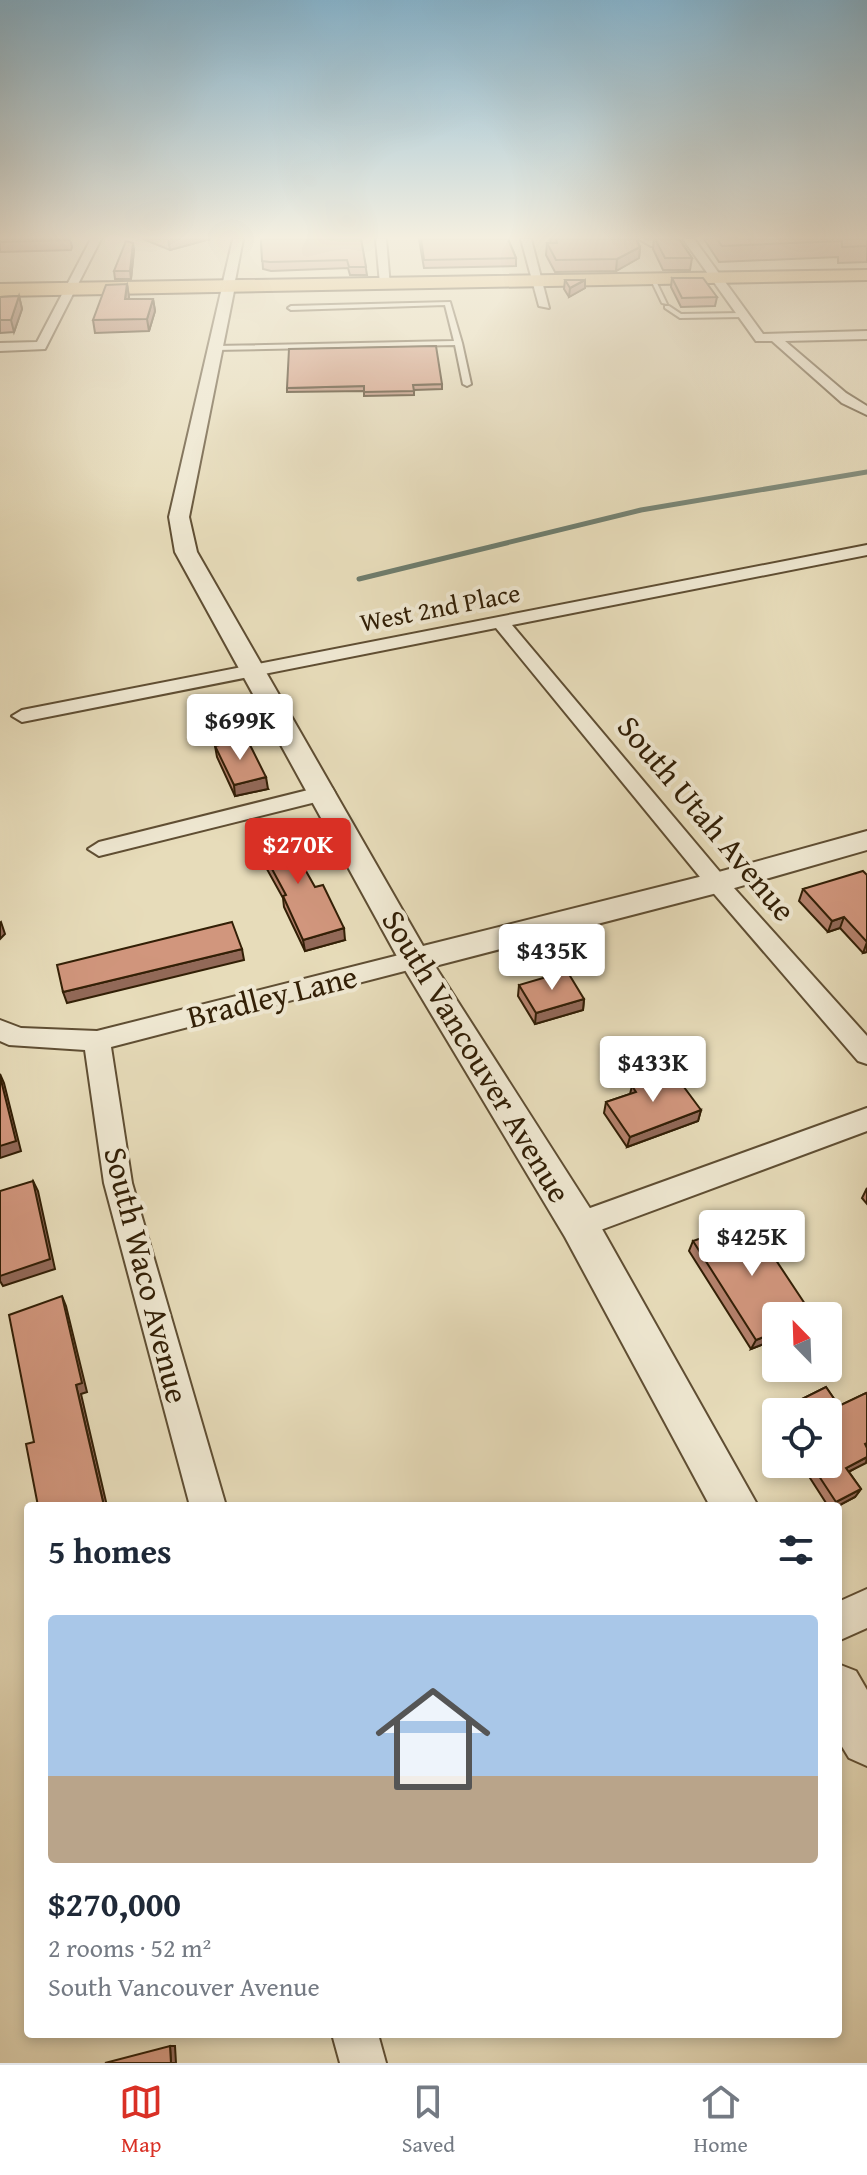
<!DOCTYPE html>
<html lang="en">
<head>
<meta charset="utf-8">
<style>
	:root { --surface:#fff; --page:#f6f6f7; --text:#1f2937; --muted:#747a83; --line:#e0e1e3; --accent:#d93025 }
	body { margin:0; font-family:"Gentium Book Plus",serif; background:var(--page); color:var(--text); height:100vh; display:flex; flex-direction:column; font-size:30px; white-space:nowrap }
	* { box-sizing:border-box; margin:0 }
	p { font-size:26px; color:var(--muted) }
	.icon { flex:none; width:44px; height:44px; fill:none; stroke:currentColor; stroke-width:2; stroke-linecap:round; stroke-linejoin:round }
	.map { position:relative; flex:1; overflow:hidden }
	.panel { position:absolute; left:24px; top:1502px; width:818px; height:536px; display:flex; flex-direction:column; background:var(--surface); border-radius:8px; box-shadow:0 4px 12px #0003 }
	.panel>* { flex:none }
	.needle { width:52px; rotate:337deg }
	.controls { position:absolute; left:762px; top:1302px; display:grid; gap:16px }
	.controls a { display:grid; place-items:center; width:80px; height:80px; border-radius:8px; background:var(--surface); box-shadow:0 4px 12px #0003; font-size:40px }
	.price { position:absolute; translate:-50% -68px; padding:0 18px; border-radius:8px; background:#fff; color:#222; font-size:26px; line-height:52px; filter:drop-shadow(0 2px 4px #0008) }
	.price::after { content:''; position:absolute; left:50%; top:48px; width:24px; height:18px; margin-left:-12px; background:inherit; clip-path:polygon(0 0,100% 0,50% 100%) }
	.price.selected { background:var(--accent); color:#fff }
	ul { padding:0; list-style:none }
	li { display:grid; align-content:center; gap:16px; height:424px; padding:0 24px }
	li span { display:grid; place-items:center; height:248px; border-radius:8px; color:#555 }
	li>.icon { margin-inline-start:auto }
	span .icon { width:144px; height:144px; fill:#fffc; stroke-width:1 }
	li b { font-size:34px }
	h2 { display:flex; justify-content:space-between; align-items:center; height:96px; padding:0 24px; font-size:34px }
	.menu { display:flex; justify-content:space-around; align-items:center; height:112px; border-top:2px solid var(--line); background:var(--surface); font-size:22px; color:var(--muted) }
	.menu a { display:grid; justify-items:center; gap:4px }
	.menu .selected { color:var(--accent) }
	.map>svg:first-child { display:block }
	.lines { fill:none; stroke-linecap:round; stroke-linejoin:round }
	.stream { stroke:#6f7d6d; stroke-width:5 }
	.service-casing { stroke:#5f4e33; stroke-width:4 }
	.minor-casing { stroke:#5f4e33; stroke-width:4 }
	.tertiary-casing { stroke:#5f4e33; stroke-width:4 }
	.primary-casing { stroke:#321f06; stroke-width:4 }
	.service { fill:#efe8d2; fill-rule:evenodd }
	.minor { fill:#efe8d2; fill-rule:evenodd }
	.tertiary { fill:#efe8d2; fill-rule:evenodd }
	.primary { fill:#e4be7d; fill-rule:evenodd }
	.wall { fill:#b4816c; stroke:#321f06; stroke-width:2 }
	.shaded-wall { fill:#926958; stroke:#321f06; stroke-width:2 }
	.building { fill:#d1967d; stroke:#321f06; stroke-width:2 }
	.labels { text-anchor:middle; dominant-baseline:central; stroke-width:8; stroke-linejoin:round; paint-order:stroke }
	.far-street-label { font-size:26px; fill:#321f06; stroke:#efe8d2 }
	.street-label { font-size:32px; fill:#321f06; stroke:#efe8d2 }
</style>
</head>
<body>
<div class="map">
<svg width="867" height="2063" viewBox="0 0 867 2063">
	<rect width="100%" height="100%" fill="#e7dcba"/>
	<filter id="stains"><feTurbulence type="fractalNoise" baseFrequency=".0025" numOctaves="4"/><feColorMatrix values="0 0 0 0 .2 0 0 0 0 .09 0 0 0 0 .02 0 0 0 .5 -.17"/></filter>
	<radialGradient id="worn" r=".72"><stop offset=".6" stop-color="#630" stop-opacity="0"/><stop offset="1" stop-color="#630" stop-opacity=".3"/></radialGradient>
	<g class="lines">
		<!-- stream -->
		<path class="stream" d="M359 579 641 510 867 472"/>
		<defs>
			<g id="service">
				<path d="M639 239 667 242 670 244 651 246Z"/>
				<path d="M650 278 655 279 667 304 662 303Z"/>
				<path d="M450 302 462 343 471 384 467 386 463 384 455 345 215 350 212 348 215 346 454 341 445 305 291 310 288 308 291 306Z"/>
				<path d="M665 306H669L681 314 742 313 745 315 742 317 680 318 665 308Z"/>
			</g>
			<g id="minor">
				<path d="M91 239H101L45 349 0 351V343L37 342Z"/>
				<path d="M233 239H243L234 286 228 289 222 286Z"/>
				<path d="M376 239H386L390 286 380 284Z"/>
				<path d="M521 239H531L549 308 539 306Z"/>
				<path d="M683 239H694L763 334 867 331V339L785 341 846 393 867 406V415L842 403 772 341H756Z"/>
				<path d="M867 545V555L512 625 725 878 867 1036V1064L858 1061 709 888 496 628 22 722 12 716 22 710Z"/>
				<path d="M324 786 332 788 335 793 332 798 99 856 88 849 99 842Z"/>
				<path d="M415 951 424 954 427 960 424 966 111 1047 132 1183 226 1506H190L104 1183 85 1050 9 1045 0 1041V1020L21 1028 97 1031Z"/>
				<path d="M867 1108V1131L579 1238 568 1234 564 1225 568 1216Z"/>
				<path d="M867 1589V1628L838 1641V1602Z"/>
				<path d="M332 2034H378L386 2063H340Z"/>
			</g>
			<g id="tertiary">
				<path d="M223 283 235 286 189 517 197 552 423 946 715 873 867 831V850L717 893 435 966 593 1213 758 1506H710L565 1237 399 960 175 552 169 517Z"/>
				<path d="M838 1664 856 1671 867 1690V1766L849 1758 838 1740Z"/>
			</g>
			<path id="primary" d="M867 270V280L0 296V284Z"/>
		</defs>
		<!-- service casing -->
		<use href="#service" class="service-casing"/>
		<!-- minor casing -->
		<use href="#minor" class="minor-casing"/>
		<!-- tertiary casing -->
		<use href="#tertiary" class="tertiary-casing"/>
		<!-- primary casing -->
		<use href="#primary" class="primary-casing"/>
		<!-- service -->
		<use href="#service" class="service"/>
		<!-- minor -->
		<use href="#minor" class="minor"/>
		<!-- tertiary -->
		<use href="#tertiary" class="tertiary"/>
		<!-- primary -->
		<use href="#primary" class="primary"/>
	</g>
	<!-- wall -->
	<g class="wall">
		<path d="M0 239H70L72 247 71 250 0 252Z"/>
		<path d="M143 239H210L170 250Z"/>
		<path d="M261 239H361L367 275H350L348 268 271 271 263 269Z"/>
		<path d="M419 239H508L516 258V266L424 268Z"/>
		<path d="M550 239H636L640 247 639 258 616 271 555 272 546 255 547 243H551Z"/>
		<path d="M654 239H679L692 258 690 270H663L653 249Z"/>
		<path d="M704 239H867V262L838 263V257L719 262Z"/>
		<path d="M134 250 131 279H115L114 271Z"/>
		<path d="M672 278 717 297 715 306 681 307 671 287Z"/>
		<path d="M565 280H585V288L569 297 564 289Z"/>
		<path d="M127 284 129 299H153L155 311 149 331 95 333 93 320Z"/>
		<path d="M19 296 22 309 14 332 0 333V297Z"/>
		<path d="M442 384V389L414 390V395L364 396V391L287 392V388Z"/>
		<path d="M215 746 268 789 235 796 217 757Z"/>
		<path d="M252 832 345 940 305 951 284 907 283 898 253 844Z"/>
		<path d="M867 875V952L863 953 840 928 828 932 799 901 803 889Z"/>
		<path d="M519 985 584 999 583 1010 535 1024 518 996Z"/>
		<path d="M632 1086 701 1110 698 1121 627 1147 604 1113 606 1102 630 1094Z"/>
		<path d="M867 1188V1204L862 1198Z"/>
		<path d="M693 1241 776 1316V1339L751 1349 689 1251Z"/>
		<path d="M826 1387 839 1406 866 1393 867 1395V1461L849 1472 861 1489 855 1497 838 1506H828L801 1464H828V1412H784L788 1406Z"/>
	</g>
	<!-- shaded-wall -->
	<g class="shaded-wall">
		<path d="M168 239H210L170 250Z"/>
		<path d="M133 243 134 250 131 279 130 271Z"/>
		<path d="M640 247 639 258 616 271 617 259Z"/>
		<path d="M585 280V288L569 297 570 288Z"/>
		<path d="M127 284 129 297 127 312 125 299Z"/>
		<path d="M19 296 22 309 14 332 11 320Z"/>
		<path d="M153 299 155 311 149 331 147 319Z"/>
		<path d="M266 777 268 789 235 796 234 785Z"/>
		<path d="M844 917 840 928 828 932 832 921Z"/>
		<path d="M1 922 5 934 0 939V923Z"/>
		<path d="M344 928 345 940 305 951 303 940Z"/>
		<path d="M867 942V952L863 953Z"/>
		<path d="M242 949 244 960 67 1003 63 992Z"/>
		<path d="M584 999 583 1010 535 1024 536 1013Z"/>
		<path d="M0 1074 4 1083 21 1151 0 1158Z"/>
		<path d="M701 1110 698 1121 627 1147 630 1137Z"/>
		<path d="M33 1181 38 1191 55 1269 3 1286 0 1281V1276Z"/>
		<path d="M62 1296 66 1306 87 1392 81 1394 107 1506H104L76 1385Z"/>
		<path d="M776 1332V1339L751 1349 756 1340Z"/>
		<path d="M867 1457 866 1463 840 1476 846 1468Z"/>
		<path d="M861 1489 855 1497 838 1506H833L836 1502Z"/>
		<path d="M170 2046H175L176 2063H171Z"/>
	</g>
	<!-- building -->
	<g class="building">
		<path d="M0 239H69V240L0 242Z"/>
		<path d="M261 239H361L366 267H349L347 260 270 262 262 261Z"/>
		<path d="M421 239H508L516 258 424 260Z"/>
		<path d="M556 239H636L640 247 617 259 556 260 547 243H557Z"/>
		<path d="M655 239H679L692 258H665Z"/>
		<path d="M717 239H867V246L842 247V241L722 246Z"/>
		<path d="M126 241 133 243 130 271H114Z"/>
		<path d="M672 278H703L717 297 682 298Z"/>
		<path d="M565 280H585L570 288Z"/>
		<path d="M127 284 125 299H153L147 319 93 320 106 285Z"/>
		<path d="M19 296 11 320H0V297Z"/>
		<path d="M436 346 442 384 413 385 414 391 364 392V386L287 388 289 349Z"/>
		<path d="M247 739 266 777 234 785 215 746Z"/>
		<path d="M280 825 315 887 323 885 344 928 303 940 283 896 286 895 252 832Z"/>
		<path d="M863 871 867 875V942L844 917 832 921 803 889Z"/>
		<path d="M232 922 242 949 63 992 57 965Z"/>
		<path d="M567 971 584 999 536 1013 519 985Z"/>
		<path d="M672 1071 701 1110 630 1137 606 1102 636 1092 632 1086Z"/>
		<path d="M0 1076 16 1141 0 1146Z"/>
		<path d="M33 1181 50 1259 0 1276V1191Z"/>
		<path d="M750 1221 813 1316H776V1332L756 1340 693 1241Z"/>
		<path d="M62 1296 82 1383 76 1385 104 1506H38L26 1444 34 1442 9 1315Z"/>
		<path d="M826 1387 839 1406 866 1393 867 1395V1443L865 1444 867 1448V1457L846 1468 861 1489 836 1502 811 1464H828V1412H792L788 1406Z"/>
		<path d="M170 2046 171 2063H105Z"/>
	</g>
	<!-- sky -->
	<linearGradient id="sky" x2="0" y2="1"><stop stop-color="#87b7d2"/><stop offset="0.45" stop-color="#f4efe0"/><stop offset="1" stop-color="#f4efe0" stop-opacity="0"/></linearGradient>
	<rect width="867" height="528" fill="url(#sky)"/>
	<g class="labels">
		<!-- far-street labels -->
		<g class="far-street-label">
			<text transform="translate(440 607) rotate(-11)">West 2nd Place</text>
		</g>
		<!-- street labels -->
		<g class="street-label">
			<text transform="translate(707 818) rotate(50)">South Utah Avenue</text>
			<text transform="translate(272 996) rotate(-14)">Bradley Lane</text>
			<text transform="translate(477 1056) rotate(59)">South Vancouver Avenue</text>
			<text transform="translate(147 1275) rotate(76)">South Waco Avenue</text>
		</g>
	</g>
	<rect width="100%" height="100%" filter="url(#stains)"/>
	<rect width="100%" height="100%" fill="url(#worn)"/>
</svg>
<div class="controls">
<a><svg class="needle" viewBox="-14 -14 28 28"><path d="M0-13l5 13h-10z" fill="#e53935"/><path d="M0 13l5-13h-10z" fill="#747a83"/></svg></a>
<a><svg class="icon" aria-label="locate" viewBox="0 0 24 24"><circle cx="12" cy="12" r="6"/><path d="M12 2v4M12 18v4M2 12h4M18 12h4"/></svg></a>
</div>
<b class="price" style="left:240px;top:762px">$699K</b>
<b class="price selected" style="left:298px;top:886px">$270K</b>
<b class="price" style="left:552px;top:992px">$435K</b>
<b class="price" style="left:653px;top:1104px">$433K</b>
<b class="price" style="left:752px;top:1278px">$425K</b>
<section class="panel">
<h2>5 homes<svg class="icon" aria-label="filters" viewBox="0 0 24 24"><path d="M4 7h16M4 17h16"/><circle cx="9" cy="7" r="2"/><circle cx="15" cy="17" r="2"/></svg></h2>
<ul>
<li><span style="background:linear-gradient(#a9c7e8 65%,#b9a48a 0)"><svg class="icon" aria-label="home" viewBox="0 0 24 24"><path d="M3 11l9-7 9 7M6 9v11h12V9"/></svg></span><div><b>$270,000</b><p>2 rooms · 52 m²</p><p>South Vancouver Avenue</p></div></li>
</ul>
</section>
</div>
<nav class="menu">
<a class="selected"><svg class="icon" aria-label="map" viewBox="0 0 24 24"><path d="M3 6l6-2 6 2 6-2v14l-6 2-6-2-6 2zM9 4v14M15 6v14"/></svg>Map</a>
<a><svg class="icon" aria-label="saved" viewBox="0 0 24 24"><path d="M7 4h10v16l-5-4-5 4z"/></svg>Saved</a>
<a><svg class="icon" aria-label="home" viewBox="0 0 24 24"><path d="M3 11l9-7 9 7M6 9v11h12V9"/></svg>Home</a>
</nav>
</body>
</html>
